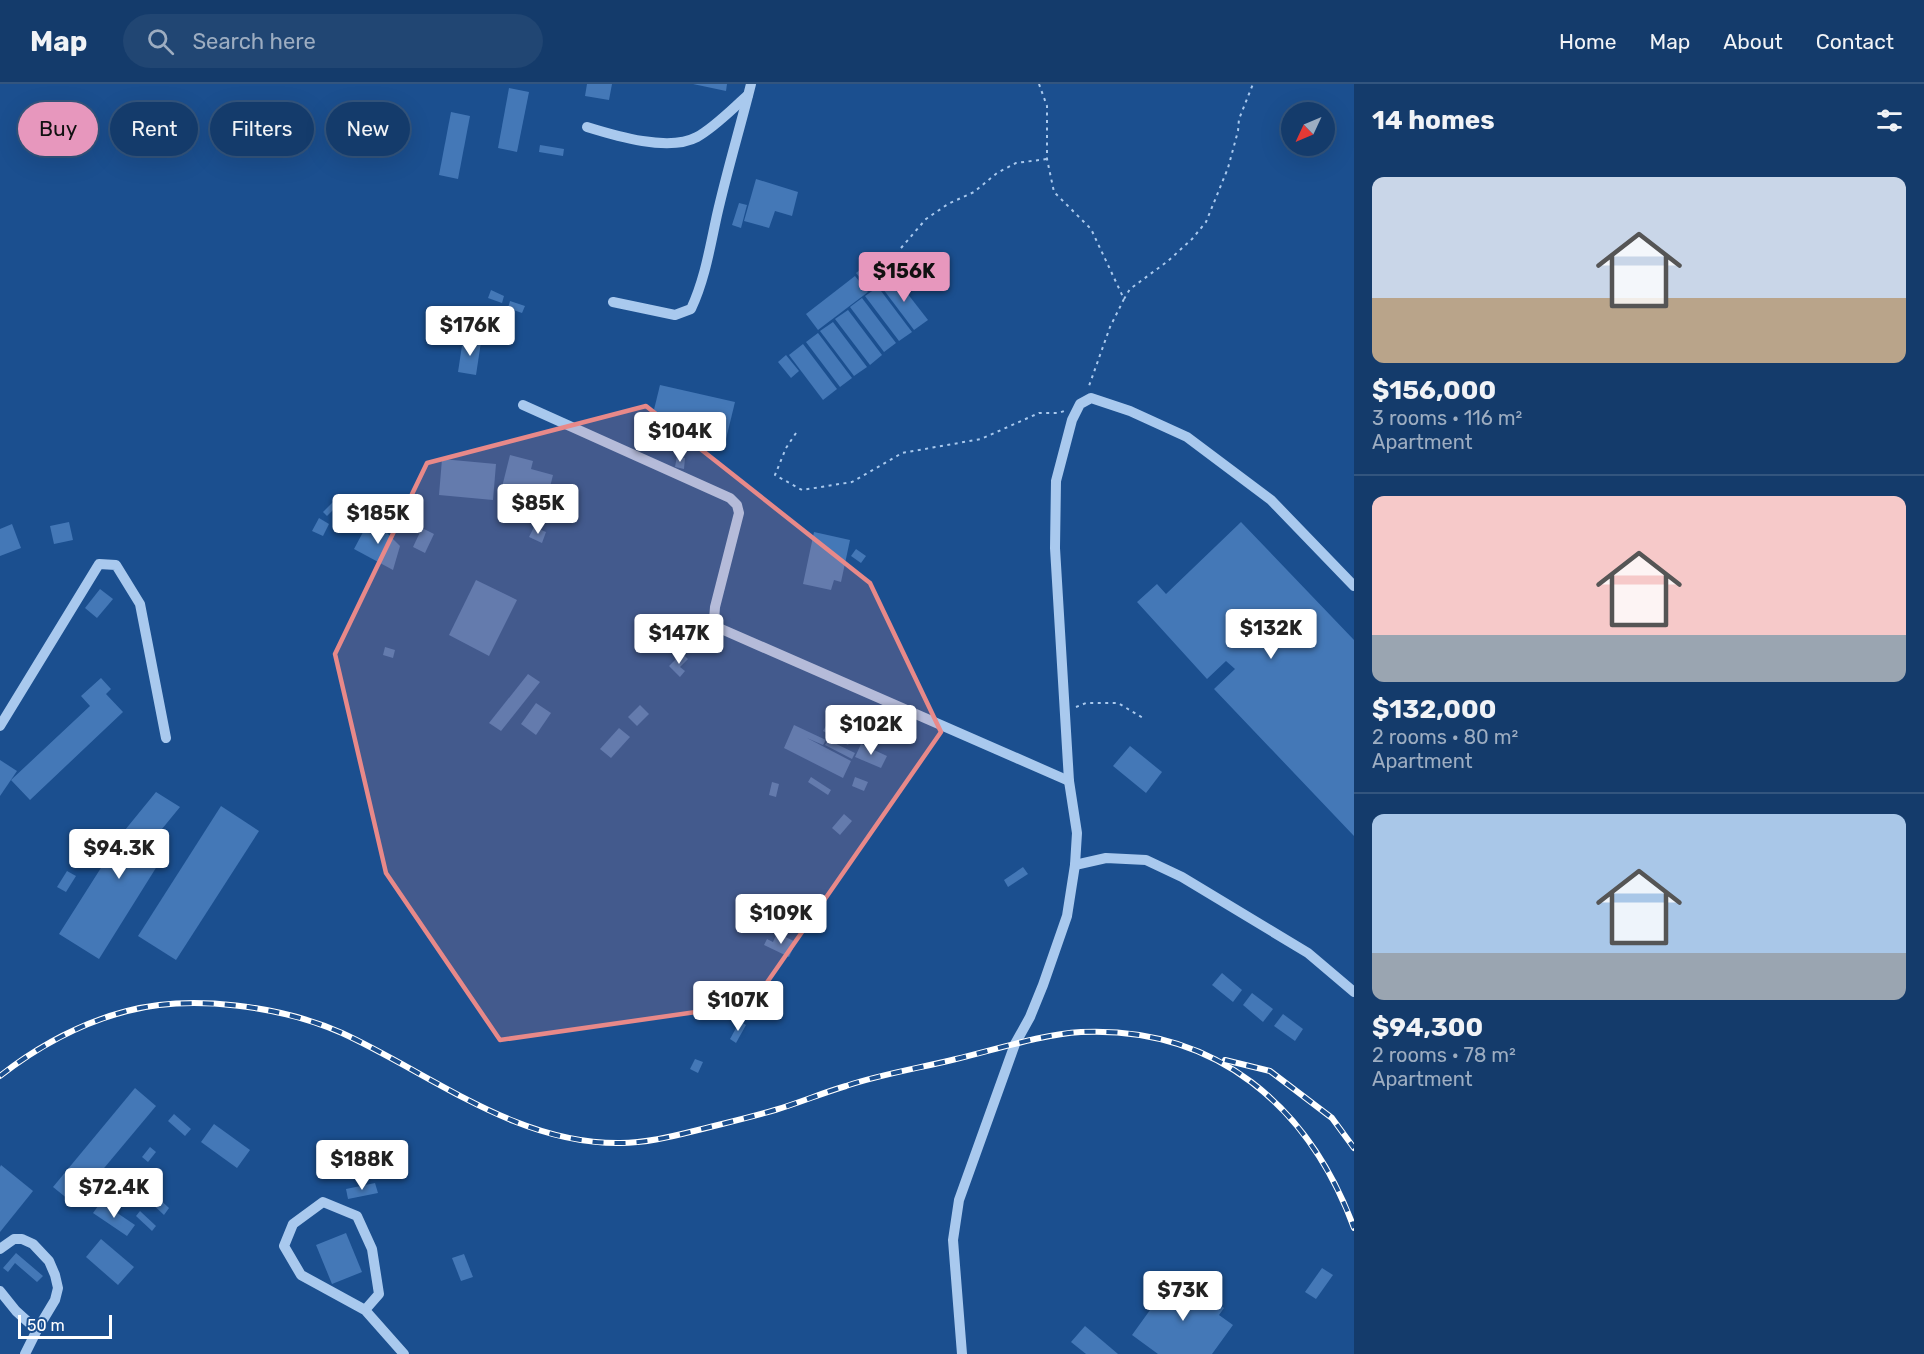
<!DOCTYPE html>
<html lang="en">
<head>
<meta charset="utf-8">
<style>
	:root { --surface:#143b6b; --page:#214673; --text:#f1f3f6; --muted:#9dadc1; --line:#33557e; --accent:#e797bd }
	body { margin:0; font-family:Rubik,sans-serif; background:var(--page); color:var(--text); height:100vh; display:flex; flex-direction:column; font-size:22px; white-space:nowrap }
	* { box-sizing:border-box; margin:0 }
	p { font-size:20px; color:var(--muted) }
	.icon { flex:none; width:33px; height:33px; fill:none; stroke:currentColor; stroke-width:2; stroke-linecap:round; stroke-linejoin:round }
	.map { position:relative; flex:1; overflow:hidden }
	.drawer { display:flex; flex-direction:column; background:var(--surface); width:570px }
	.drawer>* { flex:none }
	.banner { position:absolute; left:18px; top:18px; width:570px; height:54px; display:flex; gap:12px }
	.needle { width:39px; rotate:226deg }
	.controls { position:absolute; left:1281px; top:18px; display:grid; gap:12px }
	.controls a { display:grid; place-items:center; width:54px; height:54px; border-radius:50%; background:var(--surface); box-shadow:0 6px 24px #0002,0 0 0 2px var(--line); font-size:30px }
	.scale { position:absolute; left:18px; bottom:15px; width:94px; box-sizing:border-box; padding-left:6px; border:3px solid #fff; border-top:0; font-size:16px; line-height:21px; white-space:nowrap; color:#fff; -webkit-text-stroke:4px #1b4f8f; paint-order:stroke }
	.price { position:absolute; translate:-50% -51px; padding:0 14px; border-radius:6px; background:#fff; color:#222; font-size:20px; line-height:39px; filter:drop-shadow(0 2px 3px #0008) }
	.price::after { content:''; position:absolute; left:50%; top:36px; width:18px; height:14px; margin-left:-9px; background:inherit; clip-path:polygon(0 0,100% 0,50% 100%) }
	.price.current { background:var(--accent); color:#111 }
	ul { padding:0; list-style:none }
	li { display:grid; align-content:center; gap:12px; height:318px; padding:0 18px }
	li+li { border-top:2px solid var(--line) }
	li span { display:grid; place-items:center; height:186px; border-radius:12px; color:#555 }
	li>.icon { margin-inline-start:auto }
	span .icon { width:108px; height:108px; fill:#fffc; stroke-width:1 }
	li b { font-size:26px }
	h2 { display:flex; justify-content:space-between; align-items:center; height:72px; padding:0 18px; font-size:26px }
	.pill { padding:0 21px; border-radius:27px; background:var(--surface); box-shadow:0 6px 24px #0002,0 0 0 2px var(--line); font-size:21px; line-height:54px }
	.pill.current { background:var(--accent); color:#111 }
	header { display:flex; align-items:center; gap:36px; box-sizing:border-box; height:84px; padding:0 30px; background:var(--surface); border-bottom:2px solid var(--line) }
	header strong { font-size:28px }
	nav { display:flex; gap:33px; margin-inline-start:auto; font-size:21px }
	.search { width:420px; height:54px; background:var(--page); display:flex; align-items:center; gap:15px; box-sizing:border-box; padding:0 21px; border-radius:33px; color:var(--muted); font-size:22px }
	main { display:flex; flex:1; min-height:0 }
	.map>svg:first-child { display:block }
	.building { fill:#4478b7 }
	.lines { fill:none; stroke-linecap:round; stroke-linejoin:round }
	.path { stroke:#a9c9ee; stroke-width:2; stroke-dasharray:3 4.5; stroke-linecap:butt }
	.minor { stroke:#a9c9ee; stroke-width:10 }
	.rail-casing { stroke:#fff; stroke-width:6 }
	.rail { stroke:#1b4f8f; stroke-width:4; stroke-dasharray:11; stroke-linecap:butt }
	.marked { fill:#e88989; fill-opacity:0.2; stroke:#e88989; stroke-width:4.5; stroke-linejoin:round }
</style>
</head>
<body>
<header>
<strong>Map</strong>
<div class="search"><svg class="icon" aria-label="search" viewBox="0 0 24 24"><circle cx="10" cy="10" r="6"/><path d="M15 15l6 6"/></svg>Search here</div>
<nav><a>Home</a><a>Map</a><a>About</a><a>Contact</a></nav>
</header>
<main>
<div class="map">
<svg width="1354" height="1270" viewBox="0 0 1354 1270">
	<rect width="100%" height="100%" fill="#1b4f8f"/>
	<!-- building -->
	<g class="building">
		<path d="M587 0H612L609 16 585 12Z"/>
		<path d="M693 0H727L726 7Z"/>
		<path d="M509 4 529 8 517 68 498 64Z"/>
		<path d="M451 28 470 32 458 95 439 91Z"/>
		<path d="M540 61 564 65 563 72 539 68Z"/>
		<path d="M756 95 798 108 792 132 775 127 769 144 744 137Z"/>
		<path d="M739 119 747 121 741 144 732 141Z"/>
		<path d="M879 171 893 189 870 206 856 189Z"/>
		<path d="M893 191 928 236 914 246 880 201Z"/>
		<path d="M855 192 868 208 818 246 806 230Z"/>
		<path d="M878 203 912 248 899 257 865 212Z"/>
		<path d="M491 206 504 212 502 219 488 214Z"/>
		<path d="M862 214 896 259 884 268 850 223Z"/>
		<path d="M510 217 525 222 522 229 508 224Z"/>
		<path d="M848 226 882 271 870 281 835 235Z"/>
		<path d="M833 238 867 283 854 292 820 247Z"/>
		<path d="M818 249 852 294 840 303 806 258Z"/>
		<path d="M463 255 481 258 476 291 458 288Z"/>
		<path d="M803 260 837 305 823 316 789 271Z"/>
		<path d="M786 271 799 287 791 294 778 278Z"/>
		<path d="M660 301 735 318 726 355 651 338Z"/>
		<path d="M510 371 533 377 531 385 553 391 546 419 501 407Z"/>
		<path d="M677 372 685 374 684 385 675 383Z"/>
		<path d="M442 375 496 380 493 416 439 411Z"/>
		<path d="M339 412 343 416 327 432 323 428Z"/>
		<path d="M515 422 543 428 541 440 513 435Z"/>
		<path d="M371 433 400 462 393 486 354 465Z"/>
		<path d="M319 434 329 440 323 452 312 447Z"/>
		<path d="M69 438 73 456 54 460 50 442Z"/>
		<path d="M1241 438 1354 556V752L1214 605 1235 585 1226 577 1207 595 1137 518 1157 500 1166 510Z"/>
		<path d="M12 440 21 464 0 472V445Z"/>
		<path d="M534 443 546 448 542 459 529 453Z"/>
		<path d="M422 444 434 450 425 469 413 463Z"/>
		<path d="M814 448 850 456 841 498 834 496 831 506 803 500Z"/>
		<path d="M856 465 866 472 861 479 851 472Z"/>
		<path d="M476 496 517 516 489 572 449 551Z"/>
		<path d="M100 505 113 515 97 534 85 524Z"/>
		<path d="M655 553 673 560 670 567 652 560Z"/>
		<path d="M385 563 395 566 393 574 383 571Z"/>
		<path d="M682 569 688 575 680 583 685 587 680 593 669 582Z"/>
		<path d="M528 590 540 598 501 647 489 639Z"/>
		<path d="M101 594 111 605 106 610 123 628 30 716 11 696 90 622 81 612Z"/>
		<path d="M536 619 551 629 536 651 521 640Z"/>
		<path d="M640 621 649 630 637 642 628 633Z"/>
		<path d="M830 635 855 649 848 661 823 647Z"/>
		<path d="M794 641 826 656 823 661 807 654 851 677 843 694 784 664Z"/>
		<path d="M619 644 630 653 611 674 600 665Z"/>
		<path d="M828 656 855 669 852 675 825 661Z"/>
		<path d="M861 660 887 672 881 684 855 673Z"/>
		<path d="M1130 662 1162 688 1146 709 1113 682Z"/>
		<path d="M0 676 17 687 0 712Z"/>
		<path d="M811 693 831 706 828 711 808 698Z"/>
		<path d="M855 693 868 698 864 707 852 702Z"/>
		<path d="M772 698 779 700 776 713 769 711Z"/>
		<path d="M156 708 180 723 148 762 164 771 99 875 59 850 125 746Z"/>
		<path d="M221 722 259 747 176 876 138 852Z"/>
		<path d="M844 730 852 737 840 751 832 744Z"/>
		<path d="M1023 783 1028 790 1008 803 1004 796Z"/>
		<path d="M67 787 76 792 66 808 57 803Z"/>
		<path d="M777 849 796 858 789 873 764 861 767 855 773 858Z"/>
		<path d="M1222 889 1242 906 1233 918 1212 901Z"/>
		<path d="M754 901 761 905 753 921 746 918Z"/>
		<path d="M730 908 748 926 738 936 720 917Z"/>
		<path d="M1252 909 1273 925 1263 938 1243 921Z"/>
		<path d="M1283 930 1303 945 1295 957 1274 942Z"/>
		<path d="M740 937 746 941 736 959 730 955Z"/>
		<path d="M695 975 703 978 698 989 690 985Z"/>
		<path d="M135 1004 156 1022 74 1120 53 1103Z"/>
		<path d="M174 1030 191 1045 185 1052 168 1037Z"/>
		<path d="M214 1040 250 1066 237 1084 201 1058Z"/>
		<path d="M150 1063 156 1068 148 1078 142 1073Z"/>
		<path d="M1 1081 33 1107 0 1148V1083Z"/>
		<path d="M137 1095 145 1104 140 1110 131 1101Z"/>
		<path d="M375 1099 378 1109 348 1115 346 1105Z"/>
		<path d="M154 1110 169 1124 164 1131 148 1116Z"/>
		<path d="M101 1118 135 1141 127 1152 93 1129Z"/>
		<path d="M140 1127 156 1142 152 1147 136 1132Z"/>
		<path d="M346 1149 362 1188 332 1200 316 1161Z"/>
		<path d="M101 1155 134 1183 118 1201 86 1173Z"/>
		<path d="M16 1169 43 1192 37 1198 15 1179 8 1188 3 1184Z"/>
		<path d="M464 1170 473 1193 461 1197 452 1174Z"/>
		<path d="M1322 1184 1333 1191 1316 1215 1305 1208Z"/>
		<path d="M1176 1190 1224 1224 1219 1231 1233 1241 1212 1270H1158L1132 1251Z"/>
		<path d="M1085 1242 1118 1270H1086L1071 1258Z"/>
	</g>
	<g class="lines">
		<!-- path -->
		<g class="path">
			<path d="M1039 0 1047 22V75L1054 108 1091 145 1124 215 1110 243 1089 302"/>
			<path d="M901 164 926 135 948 120 974 108 997 89 1016 79 1047 75"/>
			<path d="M1124 215 1130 205 1168 177 1192 155 1206 138 1228 84 1238 47 1239 35 1253 0"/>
			<path d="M796 349 786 364 775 391 802 406 852 398 902 369 981 355 1039 329H1059L1064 327"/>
			<path d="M1076 623 1086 619H1118L1143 634"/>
		</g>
		<!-- minor -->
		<g class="minor">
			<path d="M587 43C616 52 669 68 697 53 715 43 732 25 748 11"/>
			<path d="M613 218 675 231 691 225C705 195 710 163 717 131 727 87 740 44 751 0"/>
			<path d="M523 321 730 414 737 421 739 429 715 523 714 536 719 544 1069 697"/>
			<path d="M0 642 99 480 116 481 140 520 166 654"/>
			<path d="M1075 781 1106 774 1146 776 1182 793 1308 869 1354 908"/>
			<path d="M0 1165 14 1155H22L33 1160 49 1177 55 1191 58 1204 55 1216 37 1246 25 1270"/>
			<path d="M0 1207 16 1227 37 1246"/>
			<path d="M365 1226 379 1210 372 1165 357 1132 323 1118 293 1140 284 1162 301 1191 365 1226 404 1270"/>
			<path d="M962 1270 953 1156 959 1116 1015 960 1030 933 1043 901 1067 832 1075 781 1077 749 1069 697 1055 464 1056 397 1072 336 1080 320 1091 314 1130 327 1187 353 1271 416 1354 502"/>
		</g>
		<defs>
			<g id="rail">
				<path d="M1225 976 1270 987 1332 1034 1354 1064"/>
				<path d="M0 992C37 963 81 939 127 927 192 910 281 922 342 949 431 990 516 1060 620 1059 645 1059 670 1053 694 1047 721 1040 748 1034 775 1026 799 1019 822 1009 846 1002 882 990 920 984 956 975 994 966 1043 950 1081 948 1216 942 1309 1022 1354 1144"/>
			</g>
		</defs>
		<!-- rail casing -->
		<use href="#rail" class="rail-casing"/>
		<!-- rail -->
		<use href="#rail" class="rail"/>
	</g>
	<!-- marked area -->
	<path class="marked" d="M646 322 870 499 941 648 752 920 500 956 386 789 335 570 427 379Z"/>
</svg>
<div class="controls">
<a><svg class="needle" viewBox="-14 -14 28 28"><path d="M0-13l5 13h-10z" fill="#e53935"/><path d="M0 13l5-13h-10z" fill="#9dadc1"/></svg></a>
</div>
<div class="scale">50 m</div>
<b class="price current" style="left:904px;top:219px">$156K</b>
<b class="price" style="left:470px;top:273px">$176K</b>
<b class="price" style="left:680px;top:379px">$104K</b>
<b class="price" style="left:538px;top:451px">$85K</b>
<b class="price" style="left:378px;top:461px">$185K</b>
<b class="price" style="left:1271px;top:576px">$132K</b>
<b class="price" style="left:679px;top:581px">$147K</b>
<b class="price" style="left:871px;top:672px">$102K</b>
<b class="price" style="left:119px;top:796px">$94.3K</b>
<b class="price" style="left:781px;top:861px">$109K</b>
<b class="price" style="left:738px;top:948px">$107K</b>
<b class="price" style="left:362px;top:1107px">$188K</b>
<b class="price" style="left:114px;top:1135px">$72.4K</b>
<b class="price" style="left:1183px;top:1238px">$73K</b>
<div class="banner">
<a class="pill current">Buy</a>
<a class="pill">Rent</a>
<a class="pill">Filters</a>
<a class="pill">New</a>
</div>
</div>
<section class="drawer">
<h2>14 homes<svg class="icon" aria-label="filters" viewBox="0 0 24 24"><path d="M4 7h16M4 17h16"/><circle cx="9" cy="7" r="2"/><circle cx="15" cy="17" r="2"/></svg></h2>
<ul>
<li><span style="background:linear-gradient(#c9d6e8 65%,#b9a48a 0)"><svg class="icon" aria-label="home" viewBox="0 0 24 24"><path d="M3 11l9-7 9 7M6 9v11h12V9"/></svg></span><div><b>$156,000</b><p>3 rooms · 116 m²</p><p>Apartment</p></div></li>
<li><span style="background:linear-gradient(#f6c9c9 75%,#9aa5b1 0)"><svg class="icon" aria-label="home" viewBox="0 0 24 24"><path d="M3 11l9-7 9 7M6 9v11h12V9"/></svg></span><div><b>$132,000</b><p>2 rooms · 80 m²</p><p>Apartment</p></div></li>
<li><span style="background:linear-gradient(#a9c7e8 75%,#9aa5b1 0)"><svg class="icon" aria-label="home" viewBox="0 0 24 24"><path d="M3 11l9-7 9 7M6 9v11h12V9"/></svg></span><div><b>$94,300</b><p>2 rooms · 78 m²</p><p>Apartment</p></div></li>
</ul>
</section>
</main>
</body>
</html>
